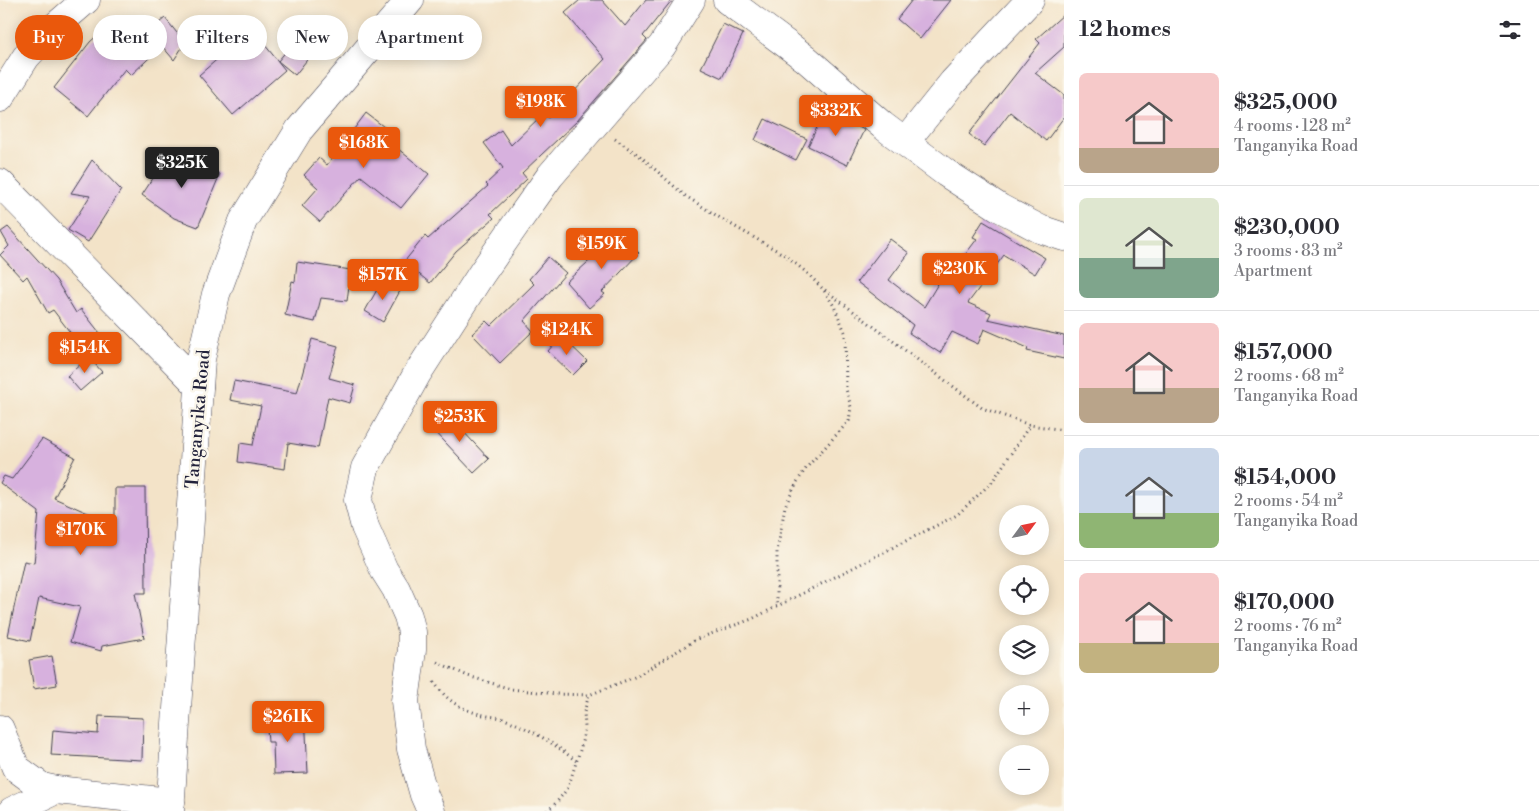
<!DOCTYPE html>
<html lang="en">
<head>
<meta charset="utf-8">
<style>
	:root { --surface:#fff; --page:#f7f7f7; --text:#2b2b33; --muted:#7c7c81; --line:#e1e1e2; --accent:#ea580c }
	body { margin:0; font-family:"Libre Bodoni",serif; background:var(--page); color:var(--text); height:100vh; display:flex; flex-direction:column; font-size:19px; white-space:nowrap }
	* { box-sizing:border-box; margin:0 }
	p { font-size:16px; color:var(--muted) }
	.icon { flex:none; width:28px; height:28px; fill:none; stroke:currentColor; stroke-width:2; stroke-linecap:round; stroke-linejoin:round }
	.map { position:relative; flex:1; overflow:hidden }
	.panel { display:flex; flex-direction:column; background:var(--surface); width:475px }
	.panel>* { flex:none }
	.guide { position:absolute; left:15px; top:15px; width:475px; height:45px; display:flex; gap:10px }
	.needle { width:32px; rotate:57deg }
	.tools { position:absolute; left:999px; top:505px; display:grid; gap:10px }
	.tools a { display:grid; place-items:center; width:50px; height:50px; border-radius:50%; background:var(--surface); box-shadow:0 2px 12px #0003; font-size:25px }
	.price { position:absolute; translate:-50% -42px; padding:0 11px; border-radius:5px; background:var(--accent); color:#fff; font-size:16px; line-height:32px; filter:drop-shadow(0 1px 2px #0008) }
	.price::after { content:''; position:absolute; left:50%; top:30px; width:15px; height:11px; margin-left:-8px; background:inherit; clip-path:polygon(0 0,100% 0,50% 100%) }
	.price.selected { background:#222; color:#fff }
	ul { padding:0; list-style:none }
	li { display:flex; align-items:center; gap:15px; height:125px; padding:0 15px }
	li+li { border-top:1px solid var(--line) }
	li span { display:grid; place-items:center; flex:none; width:140px; height:100px; border-radius:8px; color:#555 }
	li>.icon { margin-inline-start:auto }
	span .icon { width:60px; height:60px; fill:#fffc; stroke-width:1 }
	li b { font-size:21px }
	h2 { display:flex; justify-content:space-between; align-items:center; height:60px; padding:0 15px; font-size:21px }
	.pill { padding:0 18px; border-radius:22px; background:var(--surface); box-shadow:0 2px 12px #0003; font-size:18px; line-height:45px }
	.pill.selected { background:var(--accent); color:#fff }
	main { display:flex; flex:1; min-height:0 }
	.map>svg:first-child { display:block }
	.building { fill:#d7b1de }
	.lines { fill:none; stroke-linecap:round; stroke-linejoin:round }
	.minor-casing { stroke:#413f50; stroke-width:29 }
	.path { stroke:#413f50; stroke-width:3; stroke-dasharray:1 4; stroke-linecap:butt }
	.minor { stroke:#fff; stroke-width:28 }
	.labels { text-anchor:middle; dominant-baseline:central; stroke-width:5; stroke-linejoin:round; paint-order:stroke }
	.street-label { font-size:18px; fill:#22223b; stroke:#fbf7ec }
</style>
</head>
<body>
<main>
<div class="map">
<svg width="1064" height="811" viewBox="0 0 1064 811">
	<rect width="100%" height="100%" fill="#fbf7ec"/>
	<filter id="ink" filterUnits="userSpaceOnUse"><feTurbulence type="fractalNoise" baseFrequency=".02" numOctaves="2"/><feDisplacementMap in="SourceGraphic" scale="10" xChannelSelector="R" yChannelSelector="G"/><feConvolveMatrix kernelMatrix="1 2 1 2 8 2 1 2 1" color-interpolation-filters="sRGB"/></filter>
	<filter id="wash" filterUnits="userSpaceOnUse"><feTurbulence type="fractalNoise" baseFrequency=".0096" numOctaves="4" result="noise"/><feDisplacementMap in="SourceGraphic" scale="20" xChannelSelector="R" yChannelSelector="G"/><feGaussianBlur stdDeviation="1.12" result="paint"/><feColorMatrix in="noise" values="0 0 0 0 0 0 0 0 0 0 0 0 0 0 0 0 0 1.4 0 .05"/><feComposite in="paint" operator="in"/></filter>
	<g filter="url(#wash)">
		<rect width="100%" height="100%" fill="#f3e3c8"/>
		<g id="blocks">
			<!-- building -->
			<g class="building">
				<path d="M580 0H602L625 26 646 0H672L643 36 647 40 577 121 522 173 527 179 490 214 494 218 456 251 430 283 404 262 425 236 428 239 488 186 486 184 503 168 484 143 501 130 511 145 544 113 549 118 605 59 565 13Z"/>
				<path d="M912 0H951L920 39 897 19Z"/>
				<path d="M1064 14V47L1035 73 1064 95V117L1046 141 1010 112 984 146 969 134 1040 43 1036 39Z"/>
				<path d="M165 18 185 43 174 60 162 46 131 75 125 69 88 116 54 88 90 42 112 22 132 45Z"/>
				<path d="M723 24 743 34 722 78 701 68Z"/>
				<path d="M252 29 285 70 233 115 199 75Z"/>
				<path d="M298 37 314 51 295 75 278 61Z"/>
				<path d="M826 109 864 130 847 165 808 146Z"/>
				<path d="M366 113 397 137 392 144 429 174 401 208 361 176 320 222 302 206 318 188 304 175 319 158 327 165Z"/>
				<path d="M765 119 807 139 796 160 755 140Z"/>
				<path d="M171 151 194 163 220 174 198 227 174 218 142 195Z"/>
				<path d="M92 160 121 190 88 242 68 230 90 196 71 193Z"/>
				<path d="M983 221 1045 258 1035 274 1004 255 968 303 991 313 988 319 1064 336V359L1027 351 1028 348 984 329 978 344 952 332 940 353 909 333 913 325 857 282 890 239 909 253 889 280 924 307 939 282 943 284 977 239 973 237Z"/>
				<path d="M8 227 56 280 76 313 81 309 107 342 89 357 53 310 48 313 27 276 23 280 0 255 9 246 1 232Z"/>
				<path d="M619 234 639 253 602 292 605 294 589 308 566 282Z"/>
				<path d="M548 257 566 273 524 321 533 331 500 363 472 334 486 321 491 326 534 284 529 279Z"/>
				<path d="M297 262 351 270 347 301 321 298 315 322 285 315 292 281 295 282Z"/>
				<path d="M382 281 400 291 383 322 365 311Z"/>
				<path d="M561 336 587 361 573 375 548 351Z"/>
				<path d="M312 339 338 346 329 378 355 385 350 403 328 397 318 448 288 443 285 469 238 462 240 443 253 445 261 406 230 400 234 381 297 393Z"/>
				<path d="M89 357 102 372 80 391 67 376Z"/>
				<path d="M446 413 489 459 474 473 431 427Z"/>
				<path d="M42 439 75 457 54 498 115 525V488H145L146 593H135L144 638 102 646 101 651 70 642 80 607 39 598 30 641 8 636 24 561 34 563 39 512 0 483 4 476 12 479Z"/>
				<path d="M52 656 57 685 34 689 29 660Z"/>
				<path d="M305 714 308 773 274 774 273 742H268L266 715Z"/>
				<path d="M99 716 143 718 142 760 51 755 53 730 98 734Z"/>
			</g>
		</g>
	</g>
	<g filter="url(#ink)">
		<use href="#blocks" fill-opacity="0" stroke="#413f50" stroke-width="1"/>
		<g class="lines">
			<defs>
				<g id="minor">
					<path d="M727 0 805 58 882 125 946 173 1000 208 1040 229 1064 237"/>
					<path d="M0 98 26 57 50 31 86 0"/>
					<path d="M905 142 953 82 1030 0"/>
					<path d="M0 183 199 386"/>
					<path d="M0 729 16 768 42 787 56 790 171 802"/>
					<path d="M12 811 56 790"/>
					<path d="M170 811 201 359 216 294 243 221 299 130 410 0"/>
					<path d="M431 811 424 795 411 749 405 701 412 650V632L408 616 396 589 384 570 365 527 358 500 365 468 417 374 482 273 516 224 550 176 662 46 691 0"/>
				</g>
			</defs>
			<!-- minor casing -->
			<use href="#minor" class="minor-casing"/>
			<!-- path -->
			<g class="path">
				<path d="M615 139 640 156 684 195 725 221 783 254 806 272 823 289 834 306 845 332 846 389 851 407 849 421 807 467 797 482 785 506 777 552V607"/>
				<path d="M825 290 982 408 1030 425 1064 430"/>
				<path d="M437 662 468 676 511 689 556 694 589 695 637 676 697 639 752 619 957 515 992 482 1030 425"/>
				<path d="M434 682C447 702 464 711 488 716 494 717 501 717 507 720 532 730 555 744 576 761"/>
				<path d="M547 811 556 803 568 788 581 747 585 727 584 712 589 695"/>
			</g>
			<!-- minor -->
			<use href="#minor" class="minor"/>
		</g>
	</g>
	<g class="labels">
		<!-- street labels -->
		<g class="street-label">
			<text transform="translate(198 419) rotate(-85)">Tanganyika Road</text>
		</g>
	</g>
</svg>
<div class="tools">
<a><svg class="needle" viewBox="-14 -14 28 28"><path d="M0-13l5 13h-10z" fill="#e53935"/><path d="M0 13l5-13h-10z" fill="#7c7c81"/></svg></a>
<a><svg class="icon" aria-label="locate" viewBox="0 0 24 24"><circle cx="12" cy="12" r="6"/><path d="M12 2v4M12 18v4M2 12h4M18 12h4"/></svg></a>
<a><svg class="icon" aria-label="layers" viewBox="0 0 24 24"><path d="M12 4l9 5-9 5-9-5zM3 14l9 5 9-5"/></svg></a>
<a>+</a>
<a>−</a>
</div>
<b class="price" style="left:541px;top:128px">$198K</b>
<b class="price" style="left:836px;top:137px">$332K</b>
<b class="price" style="left:364px;top:169px">$168K</b>
<b class="price selected" style="left:182px;top:189px">$325K</b>
<b class="price" style="left:602px;top:270px">$159K</b>
<b class="price" style="left:960px;top:295px">$230K</b>
<b class="price" style="left:383px;top:301px">$157K</b>
<b class="price" style="left:567px;top:356px">$124K</b>
<b class="price" style="left:85px;top:374px">$154K</b>
<b class="price" style="left:460px;top:443px">$253K</b>
<b class="price" style="left:81px;top:556px">$170K</b>
<b class="price" style="left:288px;top:743px">$261K</b>
<div class="guide">
<a class="pill selected">Buy</a>
<a class="pill">Rent</a>
<a class="pill">Filters</a>
<a class="pill">New</a>
<a class="pill">Apartment</a>
</div>
</div>
<section class="panel">
<h2>12 homes<svg class="icon" aria-label="filters" viewBox="0 0 24 24"><path d="M4 7h16M4 17h16"/><circle cx="9" cy="7" r="2"/><circle cx="15" cy="17" r="2"/></svg></h2>
<ul>
<li><span style="background:linear-gradient(#f6c9c9 75%,#b9a48a 0)"><svg class="icon" aria-label="home" viewBox="0 0 24 24"><path d="M3 11l9-7 9 7M6 9v11h12V9"/></svg></span><div><b>$325,000</b><p>4 rooms · 128 m²</p><p>Tanganyika Road</p></div></li>
<li><span style="background:linear-gradient(#dfe7d0 60%,#7fa58c 0)"><svg class="icon" aria-label="home" viewBox="0 0 24 24"><path d="M3 11l9-7 9 7M6 9v11h12V9"/></svg></span><div><b>$230,000</b><p>3 rooms · 83 m²</p><p>Apartment</p></div></li>
<li><span style="background:linear-gradient(#f6c9c9 65%,#b9a48a 0)"><svg class="icon" aria-label="home" viewBox="0 0 24 24"><path d="M3 11l9-7 9 7M6 9v11h12V9"/></svg></span><div><b>$157,000</b><p>2 rooms · 68 m²</p><p>Tanganyika Road</p></div></li>
<li><span style="background:linear-gradient(#c9d6e8 65%,#8fb573 0)"><svg class="icon" aria-label="home" viewBox="0 0 24 24"><path d="M3 11l9-7 9 7M6 9v11h12V9"/></svg></span><div><b>$154,000</b><p>2 rooms · 54 m²</p><p>Tanganyika Road</p></div></li>
<li><span style="background:linear-gradient(#f6c9c9 70%,#c2b280 0)"><svg class="icon" aria-label="home" viewBox="0 0 24 24"><path d="M3 11l9-7 9 7M6 9v11h12V9"/></svg></span><div><b>$170,000</b><p>2 rooms · 76 m²</p><p>Tanganyika Road</p></div></li>
</ul>
</section>
</main>
</body>
</html>
